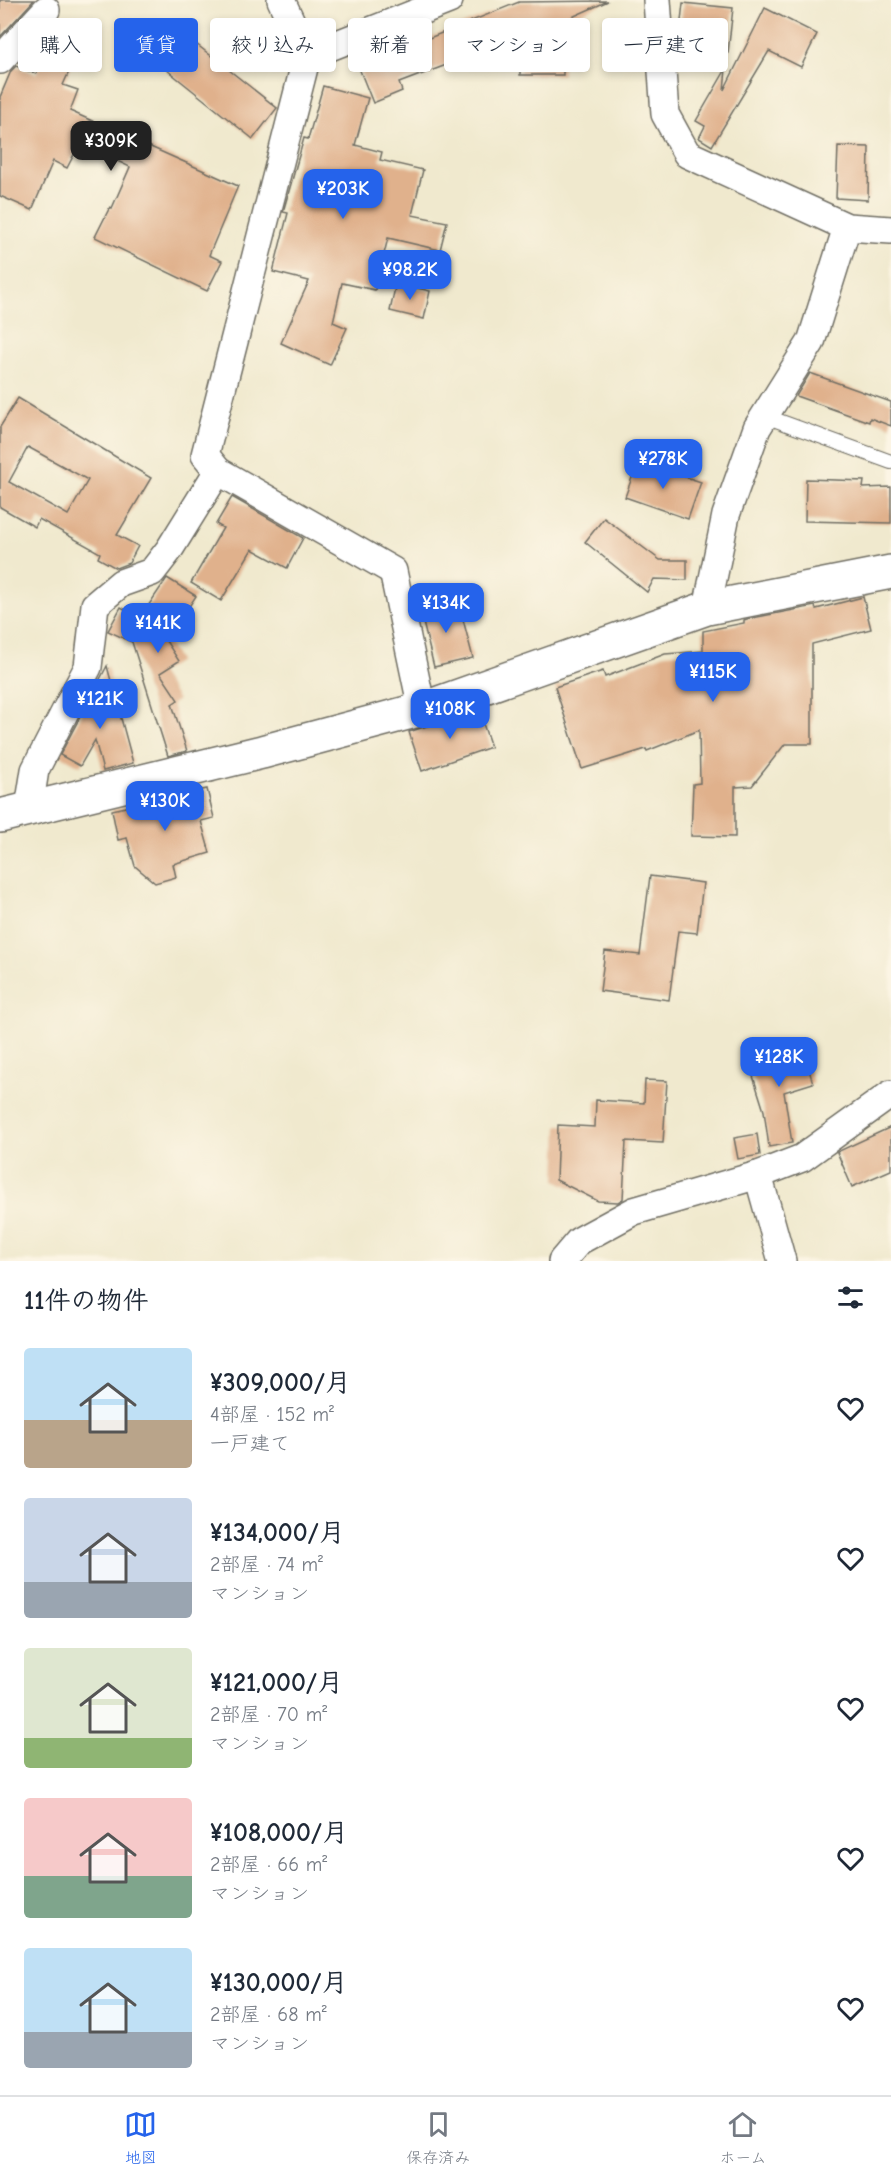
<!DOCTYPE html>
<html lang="ja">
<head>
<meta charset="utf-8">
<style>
	:root { --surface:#fff; --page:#f6f6f7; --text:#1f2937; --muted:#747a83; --line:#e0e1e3; --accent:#2563eb }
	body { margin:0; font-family:"Comic Neue","Klee One",sans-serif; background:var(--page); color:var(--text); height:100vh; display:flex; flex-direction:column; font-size:22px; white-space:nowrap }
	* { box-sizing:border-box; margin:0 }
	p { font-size:20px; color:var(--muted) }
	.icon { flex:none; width:33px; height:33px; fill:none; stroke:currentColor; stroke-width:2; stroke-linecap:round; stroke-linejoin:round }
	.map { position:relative; height:1261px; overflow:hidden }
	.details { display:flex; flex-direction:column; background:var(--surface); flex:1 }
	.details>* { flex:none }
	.hud { position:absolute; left:18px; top:18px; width:855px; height:54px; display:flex; gap:12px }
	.price { position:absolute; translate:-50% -51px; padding:0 14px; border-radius:12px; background:var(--accent); color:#fff; font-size:20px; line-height:39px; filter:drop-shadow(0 2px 3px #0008) }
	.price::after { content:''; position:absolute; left:50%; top:36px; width:18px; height:14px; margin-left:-9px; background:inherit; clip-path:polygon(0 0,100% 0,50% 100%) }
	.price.active { background:#222; color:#fff }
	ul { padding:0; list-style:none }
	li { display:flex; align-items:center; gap:18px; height:150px; padding:0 24px }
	li span { display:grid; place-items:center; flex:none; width:168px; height:120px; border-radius:6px; color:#555 }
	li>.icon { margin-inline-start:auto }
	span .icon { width:72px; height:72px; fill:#fffc; stroke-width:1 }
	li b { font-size:26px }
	h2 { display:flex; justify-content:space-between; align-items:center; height:72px; padding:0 24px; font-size:26px }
	.tag { padding:0 21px; border-radius:6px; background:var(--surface); box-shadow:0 3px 9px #0003; font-size:21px; line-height:54px }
	.tag.active { background:var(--accent); color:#fff }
	.tab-bar { display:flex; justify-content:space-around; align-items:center; height:84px; border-top:2px solid var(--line); background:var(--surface); font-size:16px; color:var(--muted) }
	.tab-bar a { display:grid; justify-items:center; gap:3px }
	.tab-bar .active { color:var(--accent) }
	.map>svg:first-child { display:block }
	.building { fill:#e0b18c; fill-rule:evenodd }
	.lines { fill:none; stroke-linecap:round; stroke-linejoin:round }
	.lane-casing { stroke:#706e64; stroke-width:16 }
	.street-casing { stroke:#706e64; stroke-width:30 }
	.secondary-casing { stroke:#706e64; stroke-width:36 }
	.lane { stroke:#fff; stroke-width:14 }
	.street { stroke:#fff; stroke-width:27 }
	.secondary { stroke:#fff; stroke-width:33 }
</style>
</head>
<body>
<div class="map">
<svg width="891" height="1261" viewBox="0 0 891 1261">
	<rect width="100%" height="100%" fill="#fcf5e5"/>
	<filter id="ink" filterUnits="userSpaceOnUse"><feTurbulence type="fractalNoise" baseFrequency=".0167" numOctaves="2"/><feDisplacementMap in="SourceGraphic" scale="12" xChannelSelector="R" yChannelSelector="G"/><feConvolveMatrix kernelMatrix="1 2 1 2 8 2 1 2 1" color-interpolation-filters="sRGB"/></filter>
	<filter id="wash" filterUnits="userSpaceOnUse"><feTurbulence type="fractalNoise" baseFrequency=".008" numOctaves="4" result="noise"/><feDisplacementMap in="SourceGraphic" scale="24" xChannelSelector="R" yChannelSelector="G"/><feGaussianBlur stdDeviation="1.35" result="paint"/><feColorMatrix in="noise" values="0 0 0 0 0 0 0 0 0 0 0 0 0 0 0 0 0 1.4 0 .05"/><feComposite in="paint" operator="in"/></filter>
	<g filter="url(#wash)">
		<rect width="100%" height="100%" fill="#f0e9ce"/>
		<g id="blocks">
			<!-- building -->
			<g class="building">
				<path d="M0 0H34L0 37Z"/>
				<path d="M608 1 563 21V75H520V37L399 83 402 91 373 103 355 58 383 46 387 55 519 2Z"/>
				<path d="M683 3 733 8 728 53 678 48Z"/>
				<path d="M765 8 817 34 801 67 769 51 712 146 699 138 705 126 696 121 726 69 724 90Z"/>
				<path d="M55 32 82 43 63 85 78 90 70 111 238 186 209 255 222 261 207 291 95 237 110 207 112 208 130 167 80 143 67 168 53 161 32 210 0 196V97L11 71 16 66 36 74Z"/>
				<path d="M181 32 277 108 253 139 157 62Z"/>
				<path d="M323 86 368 98 355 145 382 152 380 160 423 170 412 215 447 222 440 250 388 238 375 290 342 283 333 322 347 328 330 365 281 343 309 281 273 272 288 213 283 212 291 184 304 138 308 139Z"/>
				<path d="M838 146 869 147 868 200 836 198Z"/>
				<path d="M396 283 430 291 424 319 390 311Z"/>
				<path d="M810 373 891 402V426L870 418 869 422 796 396Z"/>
				<path d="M18 398 151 478 117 535 138 546 129 563 116 568 98 558 100 553 39 519 35 527 0 507V427ZM28 447 88 480 68 515 9 482Z"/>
				<path d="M638 461 701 482 688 519 625 497Z"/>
				<path d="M806 479 864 481 863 488 891 487V523L805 521Z"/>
				<path d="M232 497 303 538 287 568 252 549 221 601 191 583 223 528 216 524Z"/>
				<path d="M604 518 660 560H687V580L654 579 647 592 585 542Z"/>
				<path d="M167 578 196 596 166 641 179 661 160 673 178 700 172 704 187 751 168 756 132 642 108 631 121 607 140 618Z"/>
				<path d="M863 597 871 629 812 644V744H785L752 786 735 787V837L691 836 693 784 700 783 699 730 647 751 646 749 582 769 555 687 603 671 605 677 665 654 703 651V631L744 623V620L747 619 815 606 816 609Z"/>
				<path d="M458 600 473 658 434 667 420 610Z"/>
				<path d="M107 666 133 763 103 771 95 740 80 766 60 755Z"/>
				<path d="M478 709 491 747 422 771 409 732Z"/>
				<path d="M207 789 214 818 201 821 210 853 173 864 176 877 155 883 135 866 127 838 118 840 112 810Z"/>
				<path d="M650 876 703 883 697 933 678 931 669 1000 600 991 605 951 640 955Z"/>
				<path d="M801 1044 813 1083 784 1092 792 1143 769 1147 764 1111 748 1060Z"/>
				<path d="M645 1080 667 1081 663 1143 626 1141 623 1199 618 1202 598 1201 556 1180 558 1125 595 1127 596 1100 644 1103Z"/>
				<path d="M891 1127V1170L852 1187 837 1152Z"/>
				<path d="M757 1134 760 1155 738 1159 734 1138Z"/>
			</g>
		</g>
	</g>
	<g filter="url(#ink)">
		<use href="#blocks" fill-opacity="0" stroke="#706e64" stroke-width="1.5"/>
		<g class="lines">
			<defs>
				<path id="lane" d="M765 416 891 462"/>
				<g id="street">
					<path d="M281 0 307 56"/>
					<path d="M657 0 665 114 687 154 847 227 891 230"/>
					<path d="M0 60 46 10"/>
					<path d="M218 471 393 571 422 709"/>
					<path d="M707 608 726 515 757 428 811 342 847 227"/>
					<path d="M29 808 35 770 88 667 95 605 121 583 152 572 169 550 218 471 205 455 307 56 449 0"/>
					<path d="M758 1175 782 1261"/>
					<path d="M562 1261 579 1241 634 1211 758 1175 802 1158 891 1094"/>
				</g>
				<path id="secondary" d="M0 816 262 752 422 709 707 608 891 572"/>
			</defs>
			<!-- lane casing -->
			<use href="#lane" class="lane-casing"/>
			<!-- street casing -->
			<use href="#street" class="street-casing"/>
			<!-- secondary casing -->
			<use href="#secondary" class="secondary-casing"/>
			<!-- lane -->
			<use href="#lane" class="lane"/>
			<!-- street -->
			<use href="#street" class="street"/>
			<!-- secondary -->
			<use href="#secondary" class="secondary"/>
		</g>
	</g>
</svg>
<b class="price active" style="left:111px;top:172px">¥309K</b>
<b class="price" style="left:343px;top:220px">¥203K</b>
<b class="price" style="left:410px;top:301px">¥98.2K</b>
<b class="price" style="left:663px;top:490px">¥278K</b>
<b class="price" style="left:446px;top:634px">¥134K</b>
<b class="price" style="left:158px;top:654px">¥141K</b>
<b class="price" style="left:713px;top:703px">¥115K</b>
<b class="price" style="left:100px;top:730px">¥121K</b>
<b class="price" style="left:450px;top:740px">¥108K</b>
<b class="price" style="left:165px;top:832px">¥130K</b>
<b class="price" style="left:779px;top:1088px">¥128K</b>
<div class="hud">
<a class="tag">購入</a>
<a class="tag active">賃貸</a>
<a class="tag">絞り込み</a>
<a class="tag">新着</a>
<a class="tag">マンション</a>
<a class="tag">一戸建て</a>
</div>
</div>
<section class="details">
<h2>11件の物件<svg class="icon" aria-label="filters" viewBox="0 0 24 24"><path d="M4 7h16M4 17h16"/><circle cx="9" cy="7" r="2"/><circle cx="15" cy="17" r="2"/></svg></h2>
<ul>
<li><span style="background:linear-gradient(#bfe0f5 60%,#b9a48a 0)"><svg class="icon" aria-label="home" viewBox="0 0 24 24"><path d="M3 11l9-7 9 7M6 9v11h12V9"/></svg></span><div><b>¥309,000/月</b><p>4部屋 · 152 m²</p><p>一戸建て</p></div><svg class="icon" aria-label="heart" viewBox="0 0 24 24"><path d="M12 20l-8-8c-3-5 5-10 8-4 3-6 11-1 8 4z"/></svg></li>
<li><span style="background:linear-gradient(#c9d6e8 70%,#9aa5b1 0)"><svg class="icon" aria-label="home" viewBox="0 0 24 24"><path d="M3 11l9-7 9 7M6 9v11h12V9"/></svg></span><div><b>¥134,000/月</b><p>2部屋 · 74 m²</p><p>マンション</p></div><svg class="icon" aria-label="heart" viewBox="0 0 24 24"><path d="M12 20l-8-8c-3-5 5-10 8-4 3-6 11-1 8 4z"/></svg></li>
<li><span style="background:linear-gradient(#dfe7d0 75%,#8fb573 0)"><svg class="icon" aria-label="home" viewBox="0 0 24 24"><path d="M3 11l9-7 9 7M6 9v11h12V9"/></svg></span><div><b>¥121,000/月</b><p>2部屋 · 70 m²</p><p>マンション</p></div><svg class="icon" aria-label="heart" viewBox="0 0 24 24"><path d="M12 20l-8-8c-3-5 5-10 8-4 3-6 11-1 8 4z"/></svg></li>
<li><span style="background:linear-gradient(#f6c9c9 65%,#7fa58c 0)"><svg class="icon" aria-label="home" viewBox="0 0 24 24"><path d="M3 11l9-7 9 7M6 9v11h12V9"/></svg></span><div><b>¥108,000/月</b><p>2部屋 · 66 m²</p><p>マンション</p></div><svg class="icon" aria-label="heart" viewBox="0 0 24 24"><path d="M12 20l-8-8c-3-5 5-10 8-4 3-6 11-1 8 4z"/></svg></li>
<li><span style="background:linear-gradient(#bfe0f5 70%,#9aa5b1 0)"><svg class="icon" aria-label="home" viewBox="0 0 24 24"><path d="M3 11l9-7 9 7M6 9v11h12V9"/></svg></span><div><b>¥130,000/月</b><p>2部屋 · 68 m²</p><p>マンション</p></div><svg class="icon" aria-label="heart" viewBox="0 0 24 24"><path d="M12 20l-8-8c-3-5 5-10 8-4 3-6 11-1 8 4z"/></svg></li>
</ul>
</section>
<nav class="tab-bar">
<a class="active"><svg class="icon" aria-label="map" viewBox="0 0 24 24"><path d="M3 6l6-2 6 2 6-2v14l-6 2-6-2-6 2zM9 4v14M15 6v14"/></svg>地図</a>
<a><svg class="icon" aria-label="saved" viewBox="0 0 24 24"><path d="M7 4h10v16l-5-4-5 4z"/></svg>保存済み</a>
<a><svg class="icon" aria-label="home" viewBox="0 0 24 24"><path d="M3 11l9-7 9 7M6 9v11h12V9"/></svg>ホーム</a>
</nav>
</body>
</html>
